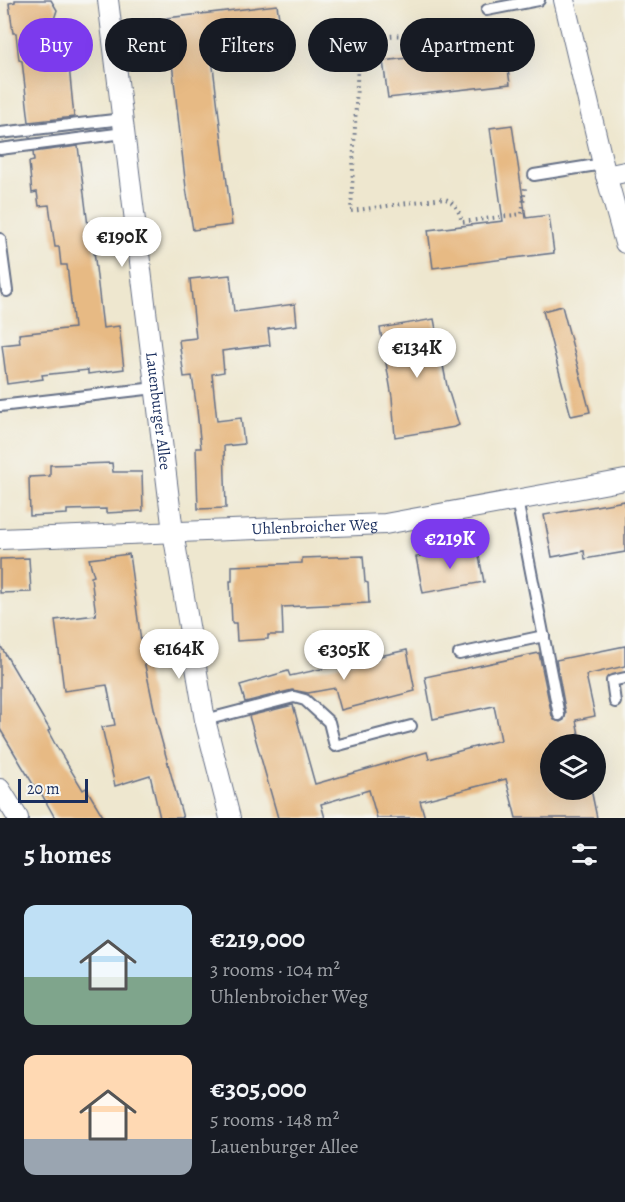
<!DOCTYPE html>
<html lang="en">
<head>
<meta charset="utf-8">
<style>
	:root { --surface:#171b24; --page:#242831; --text:#f1f3f6; --muted:#9ea1a6; --accent:#7c3aed }
	body { margin:0; font-family:Alegreya,serif; background:var(--page); color:var(--text); height:100vh; display:flex; flex-direction:column; font-size:22px; white-space:nowrap }
	* { box-sizing:border-box; margin:0 }
	p { font-size:20px; color:var(--muted) }
	.icon { flex:none; width:33px; height:33px; fill:none; stroke:currentColor; stroke-width:2; stroke-linecap:round; stroke-linejoin:round }
	.map { position:relative; height:818px; overflow:hidden }
	.sheet { display:flex; flex-direction:column; background:var(--surface); flex:1 }
	.sheet>* { flex:none }
	.top-card { position:absolute; left:18px; top:18px; width:590px; height:54px; display:flex; gap:12px }
	.tools { position:absolute; left:540px; top:734px; display:grid; gap:12px }
	.tools a { display:grid; place-items:center; width:66px; height:66px; border-radius:50%; background:var(--surface); box-shadow:0 6px 24px #0002; font-size:30px }
	.scale { position:absolute; left:18px; bottom:15px; width:70px; box-sizing:border-box; padding-left:6px; border:3px solid #1b2f5e; border-top:0; font-size:16px; line-height:21px; white-space:nowrap; color:#1b2f5e; -webkit-text-stroke:4px #f6f6f2; paint-order:stroke }
	.price { position:absolute; translate:-50% -51px; padding:0 14px; border-radius:21px; background:#fff; color:#222; font-size:20px; line-height:39px; filter:drop-shadow(0 2px 3px #0008) }
	.price::after { content:''; position:absolute; left:50%; top:36px; width:18px; height:14px; margin-left:-9px; background:inherit; clip-path:polygon(0 0,100% 0,50% 100%) }
	.price.active { background:var(--accent); color:#fff }
	ul { padding:0; list-style:none }
	li { display:flex; align-items:center; gap:18px; height:150px; padding:0 24px }
	li span { display:grid; place-items:center; flex:none; width:168px; height:120px; border-radius:12px; color:#555 }
	li>.icon { margin-inline-start:auto }
	span .icon { width:72px; height:72px; fill:#fffc; stroke-width:1 }
	li b { font-size:26px }
	h2 { display:flex; justify-content:space-between; align-items:center; height:72px; padding:0 24px; font-size:26px }
	.pill { padding:0 21px; border-radius:27px; background:var(--surface); box-shadow:0 6px 24px #0002; font-size:21px; line-height:54px }
	.pill.active { background:var(--accent); color:#fff }
	.map>svg:first-child { display:block }
	.building { fill:#e7ba84 }
	.lines { fill:none; stroke-linecap:round; stroke-linejoin:round }
	.service-casing { stroke:#656f86; stroke-width:14 }
	.minor-casing { stroke:#656f86; stroke-width:22 }
	.path { stroke:#656f86; stroke-width:4; stroke-dasharray:1.5 4.5; stroke-linecap:butt }
	.service { stroke:#fff; stroke-width:10 }
	.minor { stroke:#fff; stroke-width:20 }
	.labels { text-anchor:middle; dominant-baseline:central; stroke-width:6; stroke-linejoin:round; paint-order:stroke }
	.street-label { font-size:16px; fill:#1b2f5e; stroke:#f6f6f2 }
</style>
</head>
<body>
<div class="map">
<svg width="625" height="818" viewBox="0 0 625 818">
	<rect width="100%" height="100%" fill="#f6f6f2"/>
	<filter id="ink" filterUnits="userSpaceOnUse"><feTurbulence type="fractalNoise" baseFrequency=".0167" numOctaves="2"/><feDisplacementMap in="SourceGraphic" scale="12" xChannelSelector="R" yChannelSelector="G"/><feConvolveMatrix kernelMatrix="1 2 1 2 8 2 1 2 1" color-interpolation-filters="sRGB"/></filter>
	<filter id="wash" filterUnits="userSpaceOnUse"><feTurbulence type="fractalNoise" baseFrequency=".008" numOctaves="4" result="noise"/><feDisplacementMap in="SourceGraphic" scale="24" xChannelSelector="R" yChannelSelector="G"/><feGaussianBlur stdDeviation="1.35" result="paint"/><feColorMatrix in="noise" values="0 0 0 0 0 0 0 0 0 0 0 0 0 0 0 0 0 1.4 0 .05"/><feComposite in="paint" operator="in"/></filter>
	<g filter="url(#wash)">
		<rect width="100%" height="100%" fill="#eee7cf"/>
		<g id="blocks">
			<!-- building -->
			<g class="building">
				<path d="M15 0H51L57 10 48 38 66 35 74 117 29 122 22 61 19 60 16 33H13L9 3 15 2Z"/>
				<path d="M277 5 280 24 209 33 232 225 193 230 186 188 167 18Z"/>
				<path d="M505 46 510 84 388 98 383 61Z"/>
				<path d="M512 125 526 218 549 215 554 253 433 268 428 230 503 221 490 128Z"/>
				<path d="M78 146 88 226 91 225 103 328 119 326 124 369 88 374V370L42 375 43 379 7 384 2 345 20 343 19 334 74 328 67 265H61L59 247H55L49 205 39 206 37 192 32 193 29 162 34 161 33 152Z"/>
				<path d="M230 275 234 312 295 304 297 325 268 329 270 345 222 351 224 372 212 374 217 421 241 418 244 444 224 446 226 508 198 509 196 448H201L197 410 192 376 184 377 179 340 196 338 190 279Z"/>
				<path d="M562 306 590 412 571 416 543 311Z"/>
				<path d="M434 319 447 386 459 425 455 427 395 437 392 397 380 328Z"/>
				<path d="M112 463 113 472H142L143 511 106 513V509L67 510V514L30 516 29 477 50 476V465Z"/>
				<path d="M625 501V552L585 559 584 551 552 557 544 515Z"/>
				<path d="M477 546 484 582 423 593 416 557Z"/>
				<path d="M129 554 143 656 158 727 183 818H160L150 775 115 786 102 727 115 725 107 685 64 691 55 620 96 615 91 577 94 576 89 559Z"/>
				<path d="M363 556 365 582 368 583 369 603 282 607 283 635H268V639L237 641 236 623H232L230 581H232V566L302 563V558Z"/>
				<path d="M29 558 31 592 0 593V559Z"/>
				<path d="M0 645 50 730 48 731 55 744 83 790 86 788 104 818H55L41 793 39 794 22 766 0 729Z"/>
				<path d="M625 646V666L586 675 595 716 576 720 581 744H550V789H591L597 818H516L506 779 420 801 425 818H377L369 790 321 804 325 818H278L249 716 293 705 315 784 427 752 429 759 501 740 494 706 433 719 425 677 539 653 552 716 554 720 560 722 564 720 566 714 556 660Z"/>
				<path d="M407 650 415 691 341 710 335 688 308 693 292 690 245 702 240 685 288 671 290 676Z"/>
			</g>
		</g>
	</g>
	<g filter="url(#ink)">
		<use href="#blocks" fill-opacity="0" stroke="#656f86" stroke-width="1.5"/>
		<g class="lines">
			<defs>
				<g id="service">
					<path d="M487 10 539 0"/>
					<path d="M0 133 123 119"/>
					<path d="M0 149 124 133"/>
					<path d="M534 175 603 164"/>
					<path d="M0 239 7 291"/>
					<path d="M0 406 155 388"/>
					<path d="M517 500 559 715"/>
					<path d="M459 654 544 636"/>
					<path d="M615 702 612 681 625 678"/>
					<path d="M205 720 294 697 305 700 329 722 335 746 411 726"/>
				</g>
				<g id="minor">
					<path id="s1" d="M108 0 173 532 205 720 230 818"/>
					<path d="M564 0 603 164 625 243"/>
					<path d="M606 176 625 172"/>
					<path id="s2" d="M0 539 385 524 625 480"/>
					<path d="M0 789 18 818"/>
				</g>
			</defs>
			<!-- service casing -->
			<use href="#service" class="service-casing"/>
			<!-- minor casing -->
			<use href="#minor" class="minor-casing"/>
			<!-- path -->
			<path class="path" d="M480 24 475 45 417 52C416 47 415 42 411 39 401 31 371 39 359 41L351 211 443 198C455 202 459 210 462 222L522 214 525 187"/>
			<!-- service -->
			<use href="#service" class="service"/>
			<!-- minor -->
			<use href="#minor" class="minor"/>
		</g>
	</g>
	<g class="labels">
		<!-- street labels -->
		<g class="street-label">
			<text stroke="none"><textPath href="#s1" startOffset="414">Lauenburger Allee</textPath></text>
			<text stroke="none"><textPath href="#s2" startOffset="315">Uhlenbroicher Weg</textPath></text>
		</g>
	</g>
</svg>
<div class="tools">
<a><svg class="icon" aria-label="layers" viewBox="0 0 24 24"><path d="M12 4l9 5-9 5-9-5zM3 14l9 5 9-5"/></svg></a>
</div>
<div class="scale">20 m</div>
<b class="price" style="left:122px;top:268px">€190K</b>
<b class="price" style="left:417px;top:379px">€134K</b>
<b class="price active" style="left:450px;top:570px">€219K</b>
<b class="price" style="left:179px;top:680px">€164K</b>
<b class="price" style="left:344px;top:681px">€305K</b>
<div class="top-card">
<a class="pill active">Buy</a>
<a class="pill">Rent</a>
<a class="pill">Filters</a>
<a class="pill">New</a>
<a class="pill">Apartment</a>
</div>
</div>
<section class="sheet">
<h2>5 homes<svg class="icon" aria-label="filters" viewBox="0 0 24 24"><path d="M4 7h16M4 17h16"/><circle cx="9" cy="7" r="2"/><circle cx="15" cy="17" r="2"/></svg></h2>
<ul>
<li><span style="background:linear-gradient(#bfe0f5 60%,#7fa58c 0)"><svg class="icon" aria-label="home" viewBox="0 0 24 24"><path d="M3 11l9-7 9 7M6 9v11h12V9"/></svg></span><div><b>€219,000</b><p>3 rooms · 104 m²</p><p>Uhlenbroicher Weg</p></div></li>
<li><span style="background:linear-gradient(#ffd9b3 70%,#9aa5b1 0)"><svg class="icon" aria-label="home" viewBox="0 0 24 24"><path d="M3 11l9-7 9 7M6 9v11h12V9"/></svg></span><div><b>€305,000</b><p>5 rooms · 148 m²</p><p>Lauenburger Allee</p></div></li>
</ul>
</section>
</body>
</html>
